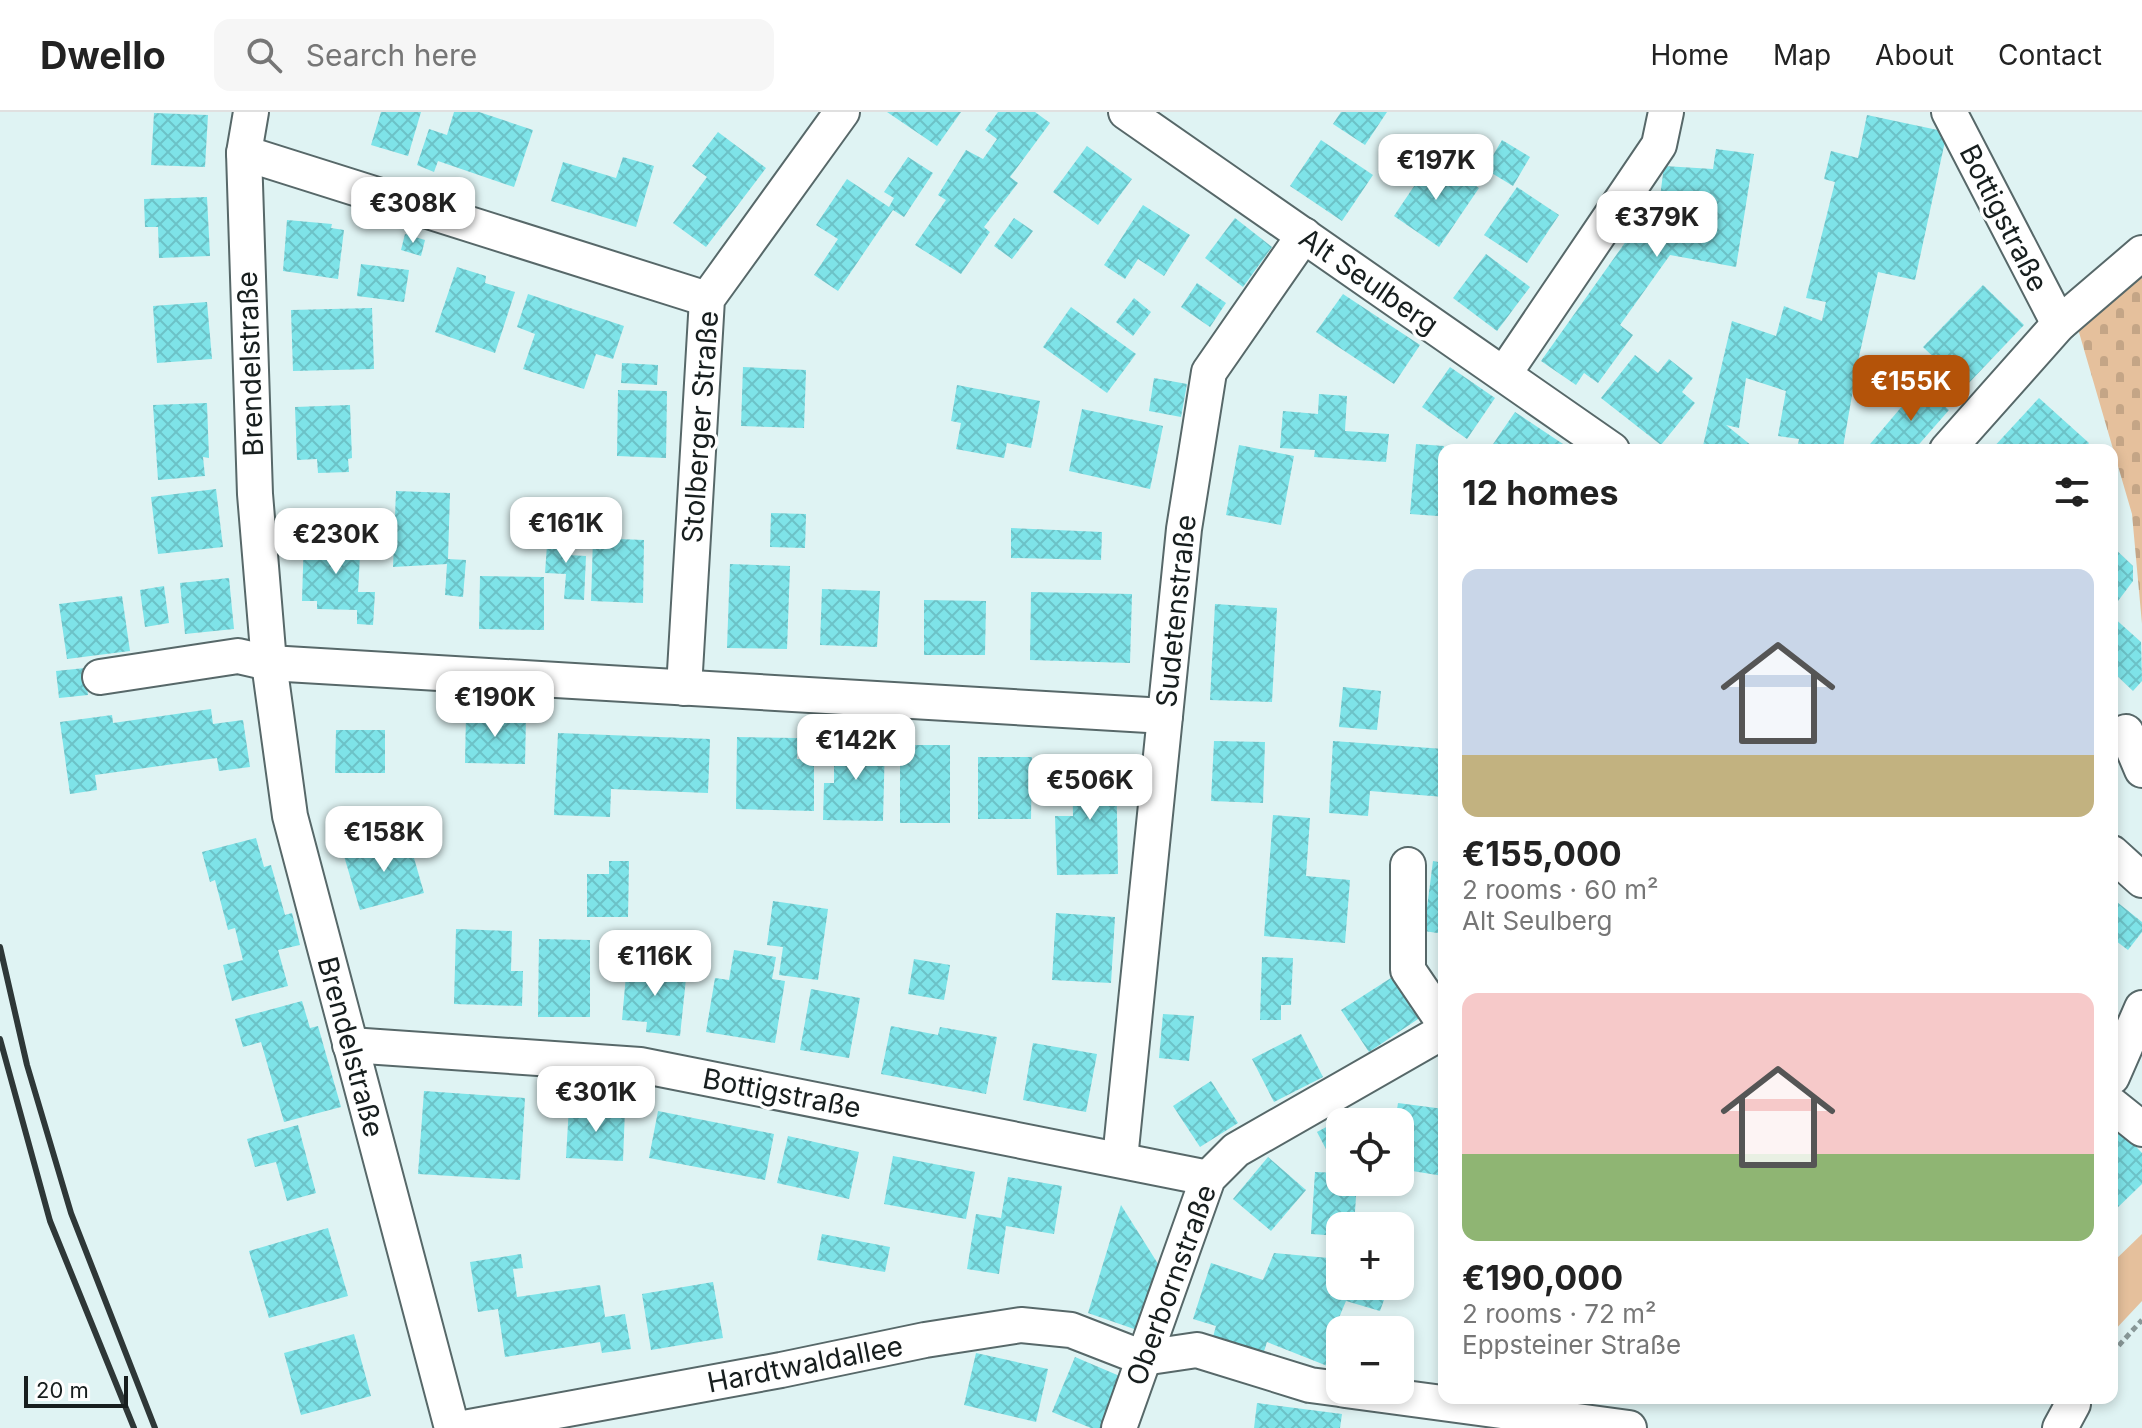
<!DOCTYPE html>
<html lang="en">
<head>
<meta charset="utf-8">
<style>
	:root { --surface:#fff; --page:#f6f6f6; --text:#222; --muted:#767676; --line:#e0e0e0; --accent:#b45309 }
	body { margin:0; font-family:Inter,sans-serif; background:var(--page); color:var(--text); height:100vh; display:flex; flex-direction:column; font-size:30px; white-space:nowrap }
	* { box-sizing:border-box; margin:0 }
	p { font-size:26px; color:var(--muted) }
	.icon { flex:none; width:44px; height:44px; fill:none; stroke:currentColor; stroke-width:2; stroke-linecap:round; stroke-linejoin:round }
	.map { position:relative; flex:1; overflow:hidden }
	.drawer { position:absolute; left:1438px; top:332px; width:680px; height:960px; display:flex; flex-direction:column; background:var(--surface); border-radius:16px; box-shadow:0 4px 12px #0003 }
	.drawer>* { flex:none }
	.buttons { position:absolute; left:1326px; top:996px; display:grid; gap:16px }
	.buttons a { display:grid; place-items:center; width:88px; height:88px; border-radius:16px; background:var(--surface); box-shadow:0 4px 12px #0003; font-size:40px }
	.scale { position:absolute; left:24px; bottom:20px; width:104px; box-sizing:border-box; padding-left:8px; border:4px solid #171e1e; border-top:0; font-size:22px; line-height:28px; white-space:nowrap; color:#171e1e; -webkit-text-stroke:6px #fff; paint-order:stroke }
	.price { position:absolute; translate:-50% -68px; padding:0 18px; border-radius:16px; background:#fff; color:#222; font-size:26px; line-height:52px; filter:drop-shadow(0 2px 4px #0008) }
	.price::after { content:''; position:absolute; left:50%; top:48px; width:24px; height:18px; margin-left:-12px; background:inherit; clip-path:polygon(0 0,100% 0,50% 100%) }
	.price.on { background:var(--accent); color:#fff }
	ul { padding:0; list-style:none }
	li { display:grid; align-content:center; gap:16px; height:424px; padding:0 24px }
	li span { display:grid; place-items:center; height:248px; border-radius:16px; color:#555 }
	li>.icon { margin-inline-start:auto }
	span .icon { width:144px; height:144px; fill:#fffc; stroke-width:1 }
	li b { font-size:34px }
	h2 { display:flex; justify-content:space-between; align-items:center; height:96px; padding:0 24px; font-size:34px }
	header { display:flex; align-items:center; gap:48px; box-sizing:border-box; height:112px; padding:0 40px; background:var(--surface); border-bottom:2px solid var(--line) }
	header strong { font-size:38px }
	nav { display:flex; gap:44px; margin-inline-start:auto; font-size:28px }
	.search { width:560px; height:72px; background:var(--page); display:flex; align-items:center; gap:20px; box-sizing:border-box; padding:0 28px; border-radius:16px; color:var(--muted); font-size:30px }
	.map>svg:first-child { display:block }
	.cemetery { fill:url(#cemetery-stones) }
	.green { fill:#e5c09c }
	.building { fill:url(#building-cross-hatch) }
	.lines { fill:none; stroke-linecap:round; stroke-linejoin:round }
	.minor-casing { stroke:#576869; stroke-width:38 }
	.path { stroke:#889797; stroke-width:5; stroke-dasharray:6 4; stroke-linecap:butt }
	.minor { stroke:#fff; stroke-width:34 }
	.rail { stroke:#2e3737; stroke-width:6 }
	.labels { text-anchor:middle; dominant-baseline:central; stroke-width:7; stroke-linejoin:round; paint-order:stroke }
	.street-label { font-size:28px; fill:#171e1e; stroke:#fff }
</style>
</head>
<body>
<header>
<strong>Dwello</strong>
<div class="search"><svg class="icon" aria-label="search" viewBox="0 0 24 24"><circle cx="10" cy="10" r="6"/><path d="M15 15l6 6"/></svg>Search here</div>
<nav><a>Home</a><a>Map</a><a>About</a><a>Contact</a></nav>
</header>
<div class="map">
<svg width="2142" height="1316" viewBox="0 0 2142 1316">
	<defs>
		<pattern id="cemetery-stones" width="16" height="16" patternUnits="userSpaceOnUse" patternTransform="scale(2)"><rect width="16" height="16" fill="#e5c09c"/><path d="M2 7V4a2 2 0 0 1 4 0v3zM10 15v-3a2 2 0 0 1 4 0v3z" fill="#c4a586"/></pattern>
		<pattern id="building-cross-hatch" width="8" height="8" patternUnits="userSpaceOnUse" patternTransform="scale(2)"><rect width="8" height="8" fill="#7ee3e8"/><path d="M0 0l8 8M0 8l8-8" fill="none" stroke="#6cc2c7"/></pattern>
	</defs>
	<rect width="100%" height="100%" fill="#dff3f3"/>
	<!-- cemetery -->
	<path class="cemetery" d="M2142 155V512L2132 402 2076 210Z"/>
	<!-- green -->
	<path class="green" d="M2142 1122V1189L2112 1221V1151Z"/>
	<!-- building -->
	<g class="building">
		<path d="M381 0H421L408 44 371 33Z"/>
		<path d="M454 0H479L533 18 514 75 438 49 434 60 417 53 429 17 447 23Z"/>
		<path d="M887 0H961L937 34Z"/>
		<path d="M998 0H1035L1050 11 1010 65 1018 71 984 115 990 120 961 162 915 133 946 88 938 83 966 38 983 47 997 27 985 18Z"/>
		<path d="M1341 0H1387L1365 33 1333 12Z"/>
		<path d="M154 1 208 3 205 55 151 53Z"/>
		<path d="M1867 3 1947 20 1915 168 1878 160 1858 249 1843 335 1828 332 1827 338H1797L1799 327 1778 324 1786 279 1746 266 1739 316 1726 313 1757 338H1702L1732 209 1776 224 1784 194 1822 209 1826 190 1806 186 1835 70 1824 67 1831 39 1858 46Z"/>
		<path d="M718 20 766 56 706 135 673 111 707 65 692 54Z"/>
		<path d="M1321 28 1373 63 1342 109 1290 74Z"/>
		<path d="M1502 28 1530 45 1513 74 1485 57Z"/>
		<path d="M1087 34 1132 67 1098 113 1053 80Z"/>
		<path d="M1716 37 1754 42 1736 155 1670 143 1620 213 1633 223 1598 271 1584 261 1576 273 1541 249 1634 118 1654 132 1664 54 1713 57Z"/>
		<path d="M623 45 654 54 636 115 551 89 563 50 616 66Z"/>
		<path d="M908 45 933 61 904 105 893 98 838 179 814 163 838 127 816 113 847 67 889 95 894 86 884 80Z"/>
		<path d="M1433 46 1479 76 1439 135 1394 104Z"/>
		<path d="M1517 75 1559 103 1527 151 1484 123Z"/>
		<path d="M207 85 210 144 159 146 158 115H145L144 87Z"/>
		<path d="M1143 93 1190 123 1164 164 1138 147 1125 167 1104 153Z"/>
		<path d="M1014 106 1033 119 1012 147 994 134Z"/>
		<path d="M1235 106 1272 135 1243 175 1205 146Z"/>
		<path d="M287 108 332 112 331 116 344 118 338 167 283 159Z"/>
		<path d="M405 122 425 128 421 144 401 138Z"/>
		<path d="M1486 142 1530 175 1497 219 1453 186Z"/>
		<path d="M361 152 409 158 404 190 357 184Z"/>
		<path d="M457 155 486 164 485 171 515 180 495 241 435 220Z"/>
		<path d="M1197 171 1226 191 1210 215 1181 195Z"/>
		<path d="M1983 173 2024 213 1965 275 1923 235Z"/>
		<path d="M528 182 624 214 613 247 596 242 584 277 523 257 535 222 517 215Z"/>
		<path d="M1343 182 1420 233 1394 272 1316 220Z"/>
		<path d="M1134 186 1151 200 1133 224 1116 210Z"/>
		<path d="M207 190 212 247 157 251 153 194Z"/>
		<path d="M1071 195 1136 242 1107 281 1043 235Z"/>
		<path d="M372 196 374 257 293 259 291 198Z"/>
		<path d="M1635 243 1658 261 1669 247 1693 266 1682 280 1695 291 1661 333 1601 286Z"/>
		<path d="M622 251 658 253 657 273 621 271Z"/>
		<path d="M743 255 806 258 804 316 741 314Z"/>
		<path d="M1450 255 1495 286 1467 327 1422 295Z"/>
		<path d="M1154 266 1187 272 1181 305 1149 299Z"/>
		<path d="M957 273 1040 289 1031 336 1007 331 1004 346 956 337 961 311 951 309Z"/>
		<path d="M1920 273 1949 298 1914 338H1865Z"/>
		<path d="M618 278 667 279 666 346 617 344Z"/>
		<path d="M1319 282 1347 284 1345 319 1389 322 1386 350 1314 345 1315 338 1280 336 1283 299 1318 302Z"/>
		<path d="M2039 286 2089 331 2083 338H1991Z"/>
		<path d="M207 291 209 346 203 345 205 364 158 368 153 293Z"/>
		<path d="M350 293 352 346 348 347 349 360 318 361 317 347 297 348 295 295Z"/>
		<path d="M1082 297 1163 314 1150 377 1069 359Z"/>
		<path d="M1515 300 1572 338H1489Z"/>
		<path d="M1416 332 1444 334 1438 404 1410 402Z"/>
		<path d="M1239 333 1294 344 1281 413 1226 403Z"/>
		<path d="M216 377 223 435 158 442 151 385Z"/>
		<path d="M396 379 450 381 448 447 466 448 463 485 445 483 447 452 393 455Z"/>
		<path d="M771 401 806 402 805 436 770 435Z"/>
		<path d="M1011 416 1102 420 1101 448 1011 446Z"/>
		<path d="M548 419 570 421 568 443 586 444 584 488 564 487 566 462 545 461Z"/>
		<path d="M304 425H361L358 480H375L373 513 357 512V498L317 497V489H302Z"/>
		<path d="M593 426 644 428 643 491 591 489Z"/>
		<path d="M2112 434 2133 454V469L2112 497Z"/>
		<path d="M730 452 790 454 787 537 727 536Z"/>
		<path d="M480 464 544 465V518L479 517Z"/>
		<path d="M229 466 234 517 185 522 180 471Z"/>
		<path d="M164 474 169 511 145 515 140 478Z"/>
		<path d="M822 477 880 479 877 535 820 533Z"/>
		<path d="M1031 480 1132 482 1130 551 1030 548Z"/>
		<path d="M122 484 130 539 67 547 59 492Z"/>
		<path d="M924 488 986 489 985 543H924Z"/>
		<path d="M1215 492 1277 496 1272 590 1210 588Z"/>
		<path d="M2112 504 2141 530 2142 569 2133 579 2112 559Z"/>
		<path d="M85 556 88 583 59 586 56 559Z"/>
		<path d="M1343 575 1381 579 1377 618 1339 615Z"/>
		<path d="M211 597 213 612 243 608 250 655 219 659 217 646 95 663 97 678 70 682 60 610 112 603 113 611Z"/>
		<path d="M466 602 526 604 525 652 465 651Z"/>
		<path d="M336 618H385V661H335Z"/>
		<path d="M558 621 710 627 708 681 611 677 610 705 554 703Z"/>
		<path d="M737 625 797 626V647L814 648V699L736 697Z"/>
		<path d="M834 628 885 629 883 709 823 708 824 671H834Z"/>
		<path d="M1214 629 1265 630 1263 691 1211 689Z"/>
		<path d="M1333 629 1444 637V685L1370 679 1368 704 1329 701Z"/>
		<rect x="900" y="633" width="50" height="78"/>
		<path d="M978 645H1032L1031 707H978Z"/>
		<path d="M1072 648H1116L1118 762 1057 763 1055 704H1073Z"/>
		<path d="M1273 703 1310 706 1306 764 1350 768 1345 831 1264 824Z"/>
		<path d="M408 725 424 781 360 798 344 744Z"/>
		<path d="M256 726 264 755 271 753 285 803 292 801 300 833 278 838 288 874 232 889 223 853 243 848 235 816 228 818 215 768 210 770 202 740Z"/>
		<path d="M609 749H629L628 805H587V762H609Z"/>
		<path d="M1433 749 1444 751V822L1424 819Z"/>
		<path d="M2112 786 2142 810V820L2128 838 2112 826Z"/>
		<path d="M773 789 828 797 818 868 779 863 783 835 767 833Z"/>
		<path d="M1056 801 1115 805 1111 871 1052 868Z"/>
		<path d="M456 817 512 819 511 859H523L522 894 454 892Z"/>
		<path d="M539 827 590 828V905H538Z"/>
		<path d="M734 838 776 845 772 867 785 869 775 931 706 920 715 866 729 868Z"/>
		<path d="M1262 845 1293 846 1291 893H1281V908H1260Z"/>
		<path d="M914 847 950 853 944 888 908 882Z"/>
		<path d="M627 852 687 857 680 924 646 920 647 910 622 908Z"/>
		<path d="M1394 864 1421 905 1369 940 1341 898Z"/>
		<path d="M811 877 860 886 849 946 800 938Z"/>
		<path d="M302 889 310 916 318 914 341 995 284 1010 261 930 243 935 235 907Z"/>
		<path d="M1163 902 1194 904 1189 949 1159 946Z"/>
		<path d="M891 914 938 923 940 915 997 925 986 982 881 962Z"/>
		<path d="M1301 922 1323 965 1274 990 1252 947Z"/>
		<path d="M1033 931 1097 942 1086 1000 1023 988Z"/>
		<path d="M1211 969 1238 1011 1200 1035 1173 994Z"/>
		<path d="M424 979 525 986 520 1068 418 1062Z"/>
		<path d="M1398 991 1444 997 1443 1064 1400 1057V1010H1395Z"/>
		<path d="M569 994 625 997 623 1049 566 1046Z"/>
		<path d="M658 999 774 1022 765 1068 649 1046Z"/>
		<path d="M1356 999 1362 1010H1340V1056L1337 1058 1317 1020Z"/>
		<path d="M298 1013 316 1081 287 1089 276 1050 255 1055 247 1027Z"/>
		<path d="M2117 1015 2142 1041V1072L2112 1101V1020Z"/>
		<path d="M788 1024 859 1040 849 1087 777 1071Z"/>
		<path d="M893 1044 975 1060 966 1107 884 1092Z"/>
		<path d="M1268 1045 1306 1078 1271 1119 1233 1087Z"/>
		<path d="M1315 1060 1340 1061V1070H1357L1354 1114H1340V1124L1311 1122Z"/>
		<path d="M1008 1065 1062 1074 1054 1122 1006 1114 999 1162 967 1157 976 1102 1001 1106Z"/>
		<path d="M1121 1093 1160 1155 1137 1218 1088 1201Z"/>
		<path d="M328 1116 348 1184 269 1206 249 1139Z"/>
		<path d="M822 1122 890 1135 885 1160 817 1148Z"/>
		<path d="M1274 1141 1340 1147V1174H1389L1380 1199 1346 1189 1335 1215 1340 1217V1259L1267 1230 1259 1255 1209 1239 1216 1214 1193 1207 1211 1151 1263 1168Z"/>
		<path d="M521 1142 523 1156 513 1157 517 1185 600 1173 605 1205 625 1202 631 1237 602 1241 600 1230 505 1245 498 1197 478 1200 470 1150Z"/>
		<path d="M713 1170 723 1226 651 1238 642 1182Z"/>
		<path d="M354 1222 371 1284 301 1303 284 1241Z"/>
		<path d="M976 1241 1048 1257 1036 1310 964 1293Z"/>
		<path d="M1075 1245 1122 1265 1101 1316H1091L1052 1300Z"/>
		<path d="M1257 1291 1342 1302 1340 1316H1254Z"/>
	</g>
	<g class="lines">
		<defs>
			<g id="minor">
				<path d="M251 0 244 41 255 382 269 551 290 704 452 1316"/>
				<path d="M1126 0 1612 338"/>
				<path d="M1949 0 2059 212"/>
				<path d="M244 41 707 187"/>
				<path d="M1504 262 1659 33 1666 0"/>
				<path d="M1947 338 2059 212 2142 141"/>
				<path d="M100 565 238 544 269 551 1165 604"/>
				<path d="M684 576 707 187 842 0"/>
				<path d="M2126 620 2142 658"/>
				<path d="M2112 741 2142 768"/>
				<path d="M1408 753V858L1444 911"/>
				<path d="M350 933 640 953 1208 1066"/>
				<path d="M2112 965 2142 896"/>
				<path d="M2112 993 2142 1017"/>
				<path d="M1120 1047 1184 417 1209 260 1304 123"/>
				<path d="M1345 1278 1629 1316"/>
				<path d="M464 1316 781 1258 925 1228 1021 1213 1071 1218 1143 1246 1197 1238 1310 1273 1340 1277"/>
				<path d="M1119 1316 1208 1066 1236 1038 1444 919"/>
				<path d="M2060 1316 2073 1292"/>
			</g>
		</defs>
		<!-- minor casing -->
		<use href="#minor" class="minor-casing"/>
		<!-- path -->
		<path class="path" d="M2112 1241 2142 1208"/>
		<!-- minor -->
		<use href="#minor" class="minor"/>
		<!-- rail -->
		<g class="rail">
			<path d="M0 835 27 953 71 1101 155 1316"/>
			<path d="M0 927 50 1109 134 1316"/>
		</g>
	</g>
	<g class="labels">
		<!-- street labels -->
		<g class="street-label">
			<text transform="translate(2004 106) rotate(63)">Bottigstraße</text>
			<text transform="translate(1369 169) rotate(35)">Alt Seulberg</text>
			<text transform="translate(250 252) rotate(-92)">Brendelstraße</text>
			<text transform="translate(700 315) rotate(-86)">Stolberger Straße</text>
			<text transform="translate(1176 499) rotate(-84)">Sudetenstraße</text>
			<text transform="translate(351 935) rotate(75)">Brendelstraße</text>
			<text transform="translate(782 981) rotate(11)">Bottigstraße</text>
			<text transform="translate(1171 1173) rotate(-70)">Oberbornstraße</text>
			<text transform="translate(805 1252) rotate(-11)">Hardtwaldallee</text>
		</g>
	</g>
</svg>
<div class="buttons">
<a><svg class="icon" aria-label="locate" viewBox="0 0 24 24"><circle cx="12" cy="12" r="6"/><path d="M12 2v4M12 18v4M2 12h4M18 12h4"/></svg></a>
<a>+</a>
<a>−</a>
</div>
<div class="scale">20 m</div>
<b class="price" style="left:1436px;top:90px">€197K</b>
<b class="price" style="left:413px;top:133px">€308K</b>
<b class="price" style="left:1657px;top:147px">€379K</b>
<b class="price on" style="left:1911px;top:311px">€155K</b>
<b class="price" style="left:566px;top:453px">€161K</b>
<b class="price" style="left:336px;top:464px">€230K</b>
<b class="price" style="left:495px;top:627px">€190K</b>
<b class="price" style="left:856px;top:670px">€142K</b>
<b class="price" style="left:1090px;top:710px">€506K</b>
<b class="price" style="left:384px;top:762px">€158K</b>
<b class="price" style="left:655px;top:886px">€116K</b>
<b class="price" style="left:596px;top:1022px">€301K</b>
<section class="drawer">
<h2>12 homes<svg class="icon" aria-label="filters" viewBox="0 0 24 24"><path d="M4 7h16M4 17h16"/><circle cx="9" cy="7" r="2"/><circle cx="15" cy="17" r="2"/></svg></h2>
<ul>
<li><span style="background:linear-gradient(#c9d6e8 75%,#c2b280 0)"><svg class="icon" aria-label="home" viewBox="0 0 24 24"><path d="M3 11l9-7 9 7M6 9v11h12V9"/></svg></span><div><b>€155,000</b><p>2 rooms · 60 m²</p><p>Alt Seulberg</p></div></li>
<li><span style="background:linear-gradient(#f6c9c9 65%,#8fb573 0)"><svg class="icon" aria-label="home" viewBox="0 0 24 24"><path d="M3 11l9-7 9 7M6 9v11h12V9"/></svg></span><div><b>€190,000</b><p>2 rooms · 72 m²</p><p>Eppsteiner Straße</p></div></li>
</ul>
</section>
</div>
</body>
</html>
